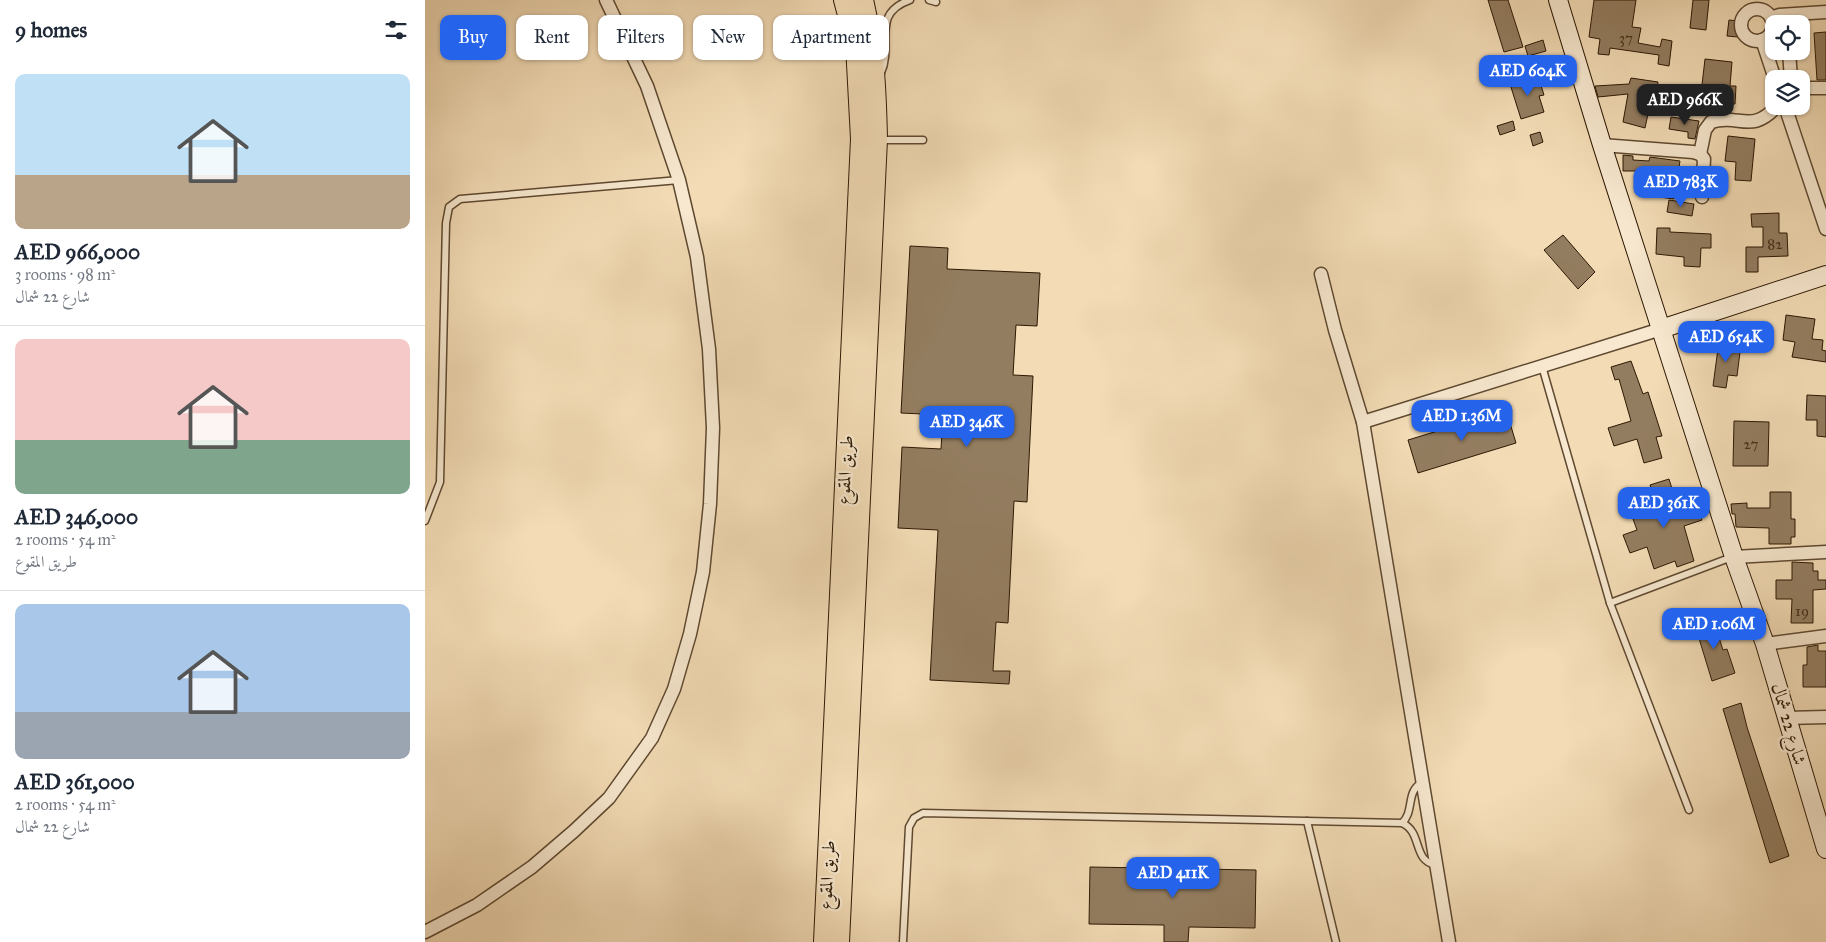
<!DOCTYPE html>
<html lang="en">
<head>
<meta charset="utf-8">
<style>
	:root { --surface:#fff; --page:#f2f2f3; --text:#1f2937; --muted:#747a83; --line:#e0e1e3; --accent:#2563eb }
	body { margin:0; font-family:"IM FELL Great Primer",Amiri,serif; background:var(--page); color:var(--text); height:100vh; display:flex; flex-direction:column; font-size:19px; white-space:nowrap }
	* { box-sizing:border-box; margin:0 }
	p { font-size:16px; color:var(--muted) }
	.icon { flex:none; width:28px; height:28px; fill:none; stroke:currentColor; stroke-width:2; stroke-linecap:round; stroke-linejoin:round }
	.map { position:relative; flex:1; overflow:hidden }
	.drawer { display:flex; flex-direction:column; background:var(--surface); width:425px }
	.drawer>* { flex:none }
	.banner { position:absolute; left:15px; top:15px; width:475px; height:45px; display:flex; gap:10px }
	.tools { position:absolute; left:1340px; top:15px; display:grid; gap:10px }
	.tools a { display:grid; place-items:center; width:45px; height:45px; border-radius:10px; background:var(--surface); box-shadow:0 1px 4px #0004; font-size:25px }
	.price { position:absolute; translate:-50% -42px; padding:0 11px; border-radius:10px; background:var(--accent); color:#fff; font-size:16px; line-height:32px; filter:drop-shadow(0 1px 2px #0008) }
	.price::after { content:''; position:absolute; left:50%; top:30px; width:15px; height:11px; margin-left:-8px; background:inherit; clip-path:polygon(0 0,100% 0,50% 100%) }
	.price.on { background:#222; color:#fff }
	ul { padding:0; list-style:none }
	li { display:grid; align-content:center; gap:10px; height:265px; padding:0 15px }
	li+li { border-top:1px solid var(--line) }
	li span { display:grid; place-items:center; height:155px; border-radius:10px; color:#555 }
	li>.icon { margin-inline-start:auto }
	span .icon { width:90px; height:90px; fill:#fffc; stroke-width:1 }
	li b { font-size:21px }
	h2 { display:flex; justify-content:space-between; align-items:center; height:60px; padding:0 15px; font-size:21px }
	.chip { padding:0 18px; border-radius:10px; background:var(--surface); box-shadow:0 1px 4px #0004; font-size:18px; line-height:45px }
	.chip.on { background:var(--accent); color:#fff }
	main { display:flex; flex:1; min-height:0 }
	.map>svg:first-child { display:block }
	.building { fill:#937d60; stroke:#2d1803 }
	.lines { fill:none; stroke-linecap:round; stroke-linejoin:round }
	.lane-casing { stroke:#5e4930; stroke-width:9 }
	.street-casing { stroke:#5e4930; stroke-width:15 }
	.secondary-casing { stroke:#2d1803; stroke-width:20 }
	.primary-casing { stroke:#2d1803; stroke-width:22 }
	.lane { stroke:#f7e8cf; stroke-width:6 }
	.street { stroke:#f7e8cf; stroke-width:12 }
	.secondary { stroke:#f7e8cf; stroke-width:18 }
	.primary { stroke:#f2dbb5; stroke-width:20 }
	.labels { text-anchor:middle; dominant-baseline:central; stroke-width:4.5; stroke-linejoin:round; paint-order:stroke }
	.number-label { font-size:15px; fill:#46311a }
	.street-label { font-size:18px; fill:#2d1803; stroke:#f7e8cf }
</style>
</head>
<body>
<main>
<section class="drawer">
<h2>9 homes<svg class="icon" aria-label="filters" viewBox="0 0 24 24"><path d="M4 7h16M4 17h16"/><circle cx="9" cy="7" r="2"/><circle cx="15" cy="17" r="2"/></svg></h2>
<ul>
<li><span style="background:linear-gradient(#bfe0f5 65%,#b9a48a 0)"><svg class="icon" aria-label="home" viewBox="0 0 24 24"><path d="M3 11l9-7 9 7M6 9v11h12V9"/></svg></span><div><b>AED 966,000</b><p>3 rooms · 98 m²</p><p>شارع 22 شمال</p></div></li>
<li><span style="background:linear-gradient(#f6c9c9 65%,#7fa58c 0)"><svg class="icon" aria-label="home" viewBox="0 0 24 24"><path d="M3 11l9-7 9 7M6 9v11h12V9"/></svg></span><div><b>AED 346,000</b><p>2 rooms · 54 m²</p><p>طريق المقوع</p></div></li>
<li><span style="background:linear-gradient(#a9c7e8 70%,#9aa5b1 0)"><svg class="icon" aria-label="home" viewBox="0 0 24 24"><path d="M3 11l9-7 9 7M6 9v11h12V9"/></svg></span><div><b>AED 361,000</b><p>2 rooms · 54 m²</p><p>شارع 22 شمال</p></div></li>
</ul>
</section>
<div class="map">
<svg width="1401" height="942" viewBox="0 0 1401 942">
	<rect width="100%" height="100%" fill="#f2dbb5"/>
	<filter id="stains"><feTurbulence type="fractalNoise" baseFrequency=".004" numOctaves="4"/><feColorMatrix values="0 0 0 0 .2 0 0 0 0 .09 0 0 0 0 .02 0 0 0 .5 -.17"/></filter>
	<radialGradient id="worn" r=".72"><stop offset=".6" stop-color="#630" stop-opacity="0"/><stop offset="1" stop-color="#630" stop-opacity=".3"/></radialGradient>
	<!-- building -->
	<g class="building">
		<path d="M1063 0H1083L1098 47 1079 52Z"/>
		<path d="M1169 0H1211L1207 27 1216 28 1213 43 1235 47 1237 39 1247 41 1244 66 1233 64 1234 55 1185 48 1184 55 1173 54 1175 39 1164 37Z"/>
		<path d="M1268 0H1284L1281 30 1265 28Z"/>
		<path d="M1304 20 1314 21 1313 37 1302 36Z"/>
		<path d="M1401 32V80H1392L1389 33Z"/>
		<path d="M1118 40 1121 51 1103 56 1100 46Z"/>
		<path d="M1280 59 1307 62 1305 86H1311L1310 104 1287 102 1289 86 1277 85Z"/>
		<path d="M1113 76 1119 95 1114 96 1119 112 1096 119 1085 84Z"/>
		<path d="M1206 78 1233 82 1227 114H1223L1220 128 1198 122 1203 94 1173 97 1170 86 1204 84Z"/>
		<path d="M1246 117 1274 121 1270 139 1263 138V132L1244 129Z"/>
		<path d="M1088 121 1090 130 1075 135 1072 126Z"/>
		<path d="M1115 132 1118 142 1108 146 1105 135Z"/>
		<path d="M1303 136 1330 139 1326 181 1310 180 1311 162 1300 161Z"/>
		<path d="M1198 155 1208 156V160L1224 161 1225 157 1255 161 1249 199 1234 197 1235 192H1233L1235 179 1223 178 1224 171H1198Z"/>
		<path d="M1244 200 1269 204 1267 216 1242 212Z"/>
		<path d="M1354 213V233H1362L1363 256 1333 257V272H1321V247H1338V227H1327L1326 214Z"/>
		<path d="M1232 228H1245V232L1286 234V248H1276L1275 267 1259 266V257L1231 254Z"/>
		<path d="M1138 235 1170 272 1153 289 1119 250Z"/>
		<path d="M485 246 523 248 522 269 615 273 612 326 591 325 588 375 608 376 602 502 589 501 583 623 571 622 568 671H585L584 684 505 680 513 530 473 528 477 447 516 449 518 415 476 413Z"/>
		<path d="M1361 315 1390 319 1387 339 1398 340 1397 350 1401 351V362L1367 357 1370 342 1358 340Z"/>
		<path d="M1294 341 1316 344 1312 376 1303 375 1301 388 1288 386Z"/>
		<path d="M1206 361 1218 394 1223 392 1237 436 1231 437 1237 458 1219 463 1212 439 1189 446 1183 428 1206 421 1194 379 1190 380 1186 367Z"/>
		<path d="M1382 395 1401 396V437L1392 436V420H1381Z"/>
		<path d="M1081 410 1091 443 993 473 983 440Z"/>
		<path d="M1309 421 1344 422 1343 466H1308Z"/>
		<path d="M1244 479 1248 492 1254 491 1261 513 1273 509 1277 520 1259 526 1269 561 1252 567 1250 561 1229 569 1222 547 1205 553 1198 535 1212 530 1208 519 1233 510 1225 485Z"/>
		<path d="M1345 492H1366V519H1370V537H1366V544H1344V528L1311 527 1310 514H1307L1306 504 1322 503V508H1345Z"/>
		<path d="M1367 562 1388 563V571H1393V580H1401V589L1388 590V623H1366L1367 599H1351V580H1367Z"/>
		<path d="M1287 616 1298 650 1302 649 1310 673 1287 681 1269 622Z"/>
		<path d="M1393 645V651H1401V687H1378V665H1382V647Z"/>
		<path d="M1316 703 1322 727 1364 856 1345 863 1298 709Z"/>
		<path d="M665 867 831 870 830 928 764 927 763 942H739V925L664 924Z"/>
	</g>
	<g class="lines">
		<defs>
			<g id="lane">
				<path d="M504 0 511 2"/>
				<path d="M456 73C469 44 445 14 485 0"/>
				<path d="M453 140H498"/>
				<path d="M1117 366 1185 603 1264 810"/>
				<path d="M0 521 15 482 21 223 24 207 35 199 254 180"/>
				<path d="M1185 603 1307 557"/>
				<path d="M882 821 911 942"/>
				<path d="M977 823C990 811 980 791 998 782"/>
				<path d="M478 942 484 827 489 818 498 813 977 823C998 832 987 861 1011 865"/>
			</g>
			<g id="street">
				<circle cx="1332" cy="25" r="16"/>
				<path d="M1346 18 1354 15 1401 12"/>
				<path d="M1337 40 1350 79"/>
				<path d="M1364 51 1366 79"/>
				<path d="M1376 88H1401"/>
				<path d="M1360 106 1401 229"/>
				<path d="M1177 145 1268 152 1275 154 1279 159 1277 197"/>
				<path d="M1275 154 1280 130 1286 122C1315 113 1326 135 1352 106"/>
				<path d="M896 274 910 330 938 422 1024 942"/>
				<path d="M938 422 1236 329"/>
				<path d="M1309 557 1401 552"/>
				<path d="M1340 644 1401 636"/>
				<path d="M1361 718 1401 717"/>
				<path d="M0 932 52 905 107 867 149 831 184 798 227 738 249 689 265 634 278 572 285 504 288 428 284 349 272 257 254 180 222 86 181 0"/>
			</g>
			<g id="secondary">
				<path d="M1133 0 1177 145 1309 557 1340 644 1401 849"/>
				<path d="M1236 329 1401 275"/>
			</g>
			<g id="primary">
				<path d="M399 942 436 139 431 45 419 0"/>
				<path d="M414 942 452 139C451 92 449 46 438 0"/>
			</g>
		</defs>
		<!-- lane casing -->
		<use href="#lane" class="lane-casing"/>
		<!-- street casing -->
		<use href="#street" class="street-casing"/>
		<!-- secondary casing -->
		<use href="#secondary" class="secondary-casing"/>
		<!-- primary casing -->
		<use href="#primary" class="primary-casing"/>
		<!-- lane -->
		<use href="#lane" class="lane"/>
		<!-- street -->
		<use href="#street" class="street"/>
		<!-- secondary -->
		<use href="#secondary" class="secondary"/>
		<!-- primary -->
		<use href="#primary" class="primary"/>
	</g>
	<g class="labels">
		<!-- number labels -->
		<g class="number-label">
			<text x="1201" y="38">37</text>
			<text x="1350" y="244">82</text>
			<text x="1326" y="444">27</text>
			<text x="1377" y="611">19</text>
		</g>
		<!-- street labels -->
		<g class="street-label">
			<text transform="translate(420 470) rotate(-87)">طريق المقوع</text>
			<text transform="translate(1364 724) rotate(74)">شارع 22 شمال</text>
			<text transform="translate(402 875) rotate(-87)">طريق المقوع</text>
		</g>
	</g>
	<rect width="100%" height="100%" filter="url(#stains)"/>
	<rect width="100%" height="100%" fill="url(#worn)"/>
</svg>
<div class="tools">
<a><svg class="icon" aria-label="locate" viewBox="0 0 24 24"><circle cx="12" cy="12" r="6"/><path d="M12 2v4M12 18v4M2 12h4M18 12h4"/></svg></a>
<a><svg class="icon" aria-label="layers" viewBox="0 0 24 24"><path d="M12 4l9 5-9 5-9-5zM3 14l9 5 9-5"/></svg></a>
</div>
<b class="price" style="left:1103px;top:97px">AED 604K</b>
<b class="price on" style="left:1260px;top:126px">AED 966K</b>
<b class="price" style="left:1256px;top:208px">AED 783K</b>
<b class="price" style="left:1301px;top:363px">AED 654K</b>
<b class="price" style="left:1037px;top:442px">AED 1.36M</b>
<b class="price" style="left:542px;top:448px">AED 346K</b>
<b class="price" style="left:1239px;top:529px">AED 361K</b>
<b class="price" style="left:1289px;top:650px">AED 1.06M</b>
<b class="price" style="left:748px;top:899px">AED 411K</b>
<div class="banner">
<a class="chip on">Buy</a>
<a class="chip">Rent</a>
<a class="chip">Filters</a>
<a class="chip">New</a>
<a class="chip">Apartment</a>
</div>
</div>
</main>
</body>
</html>
